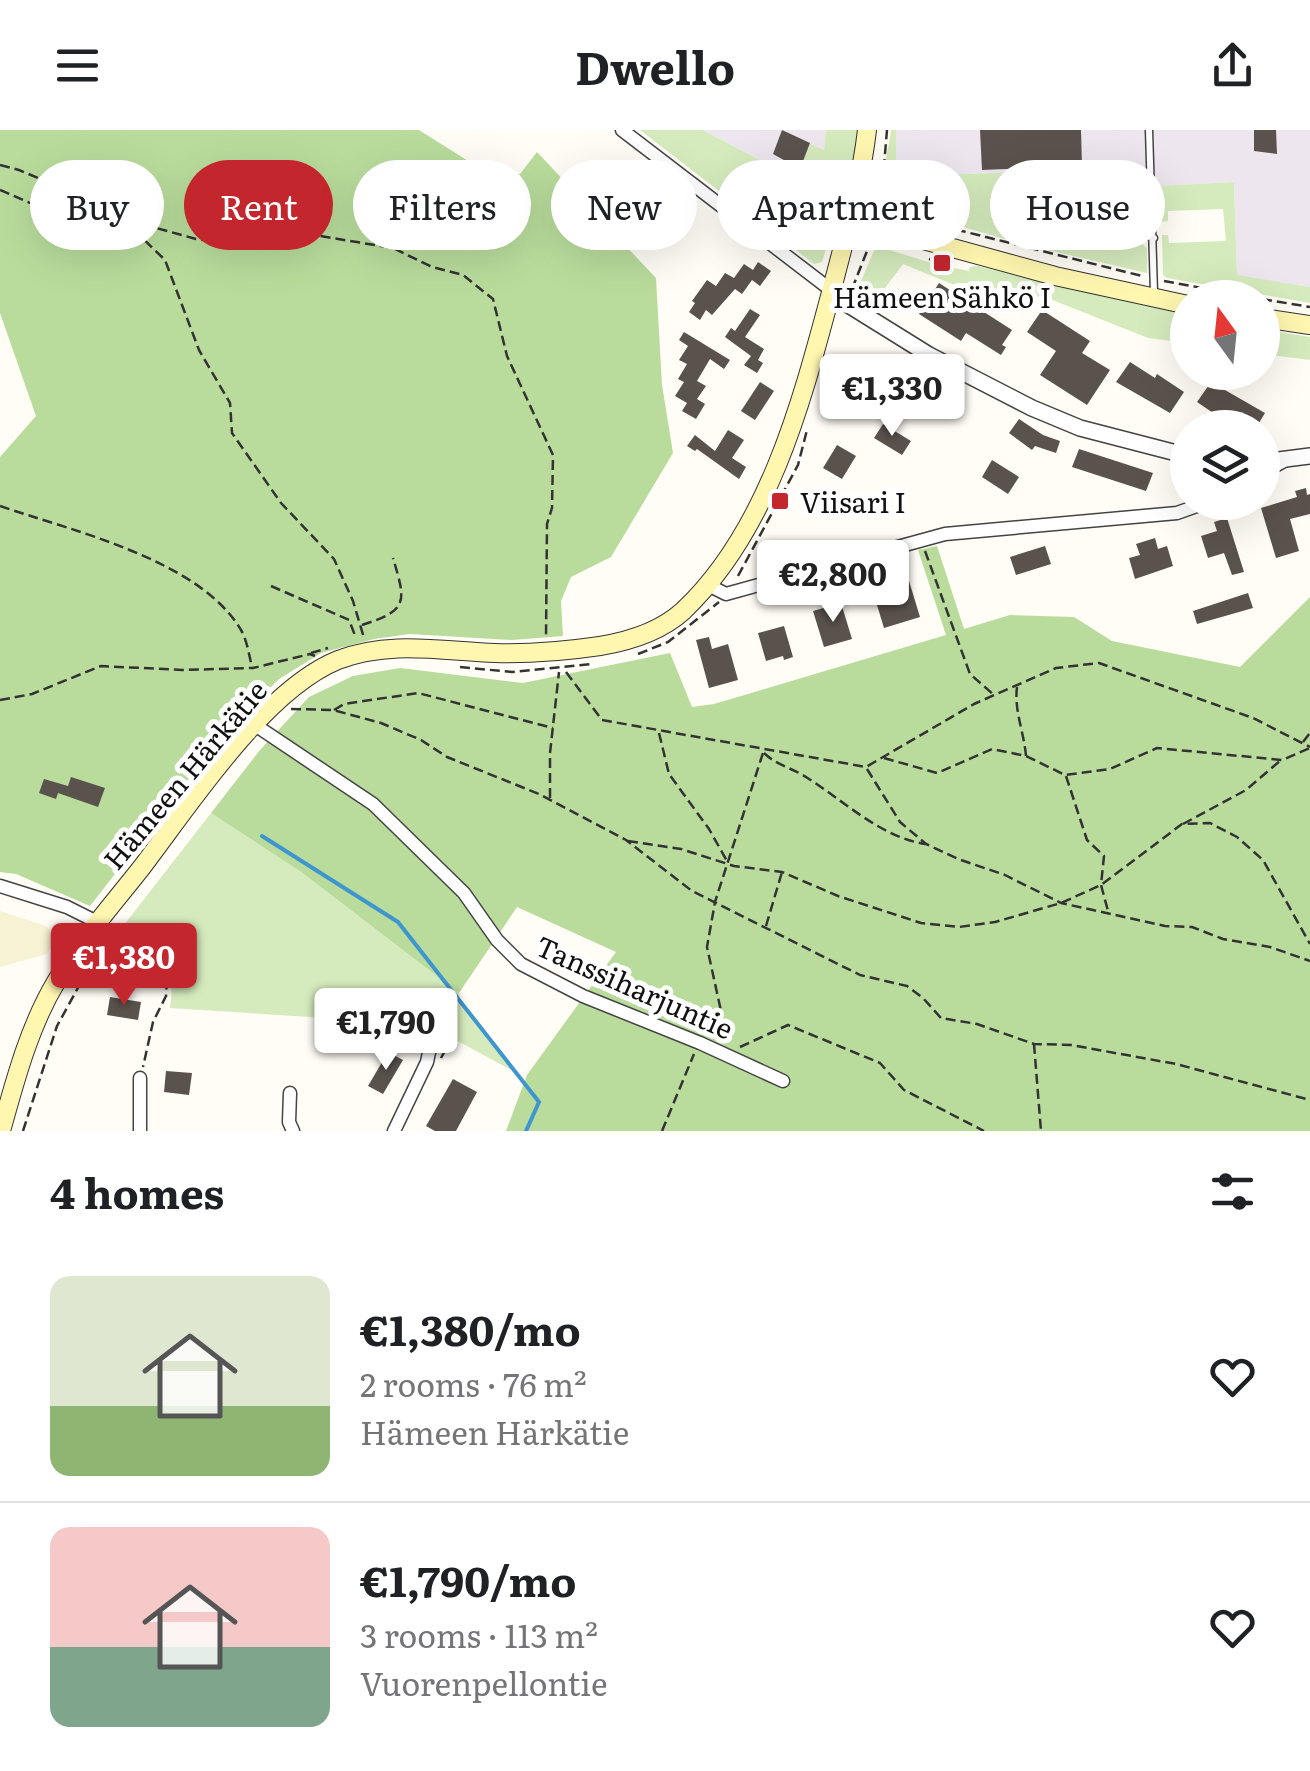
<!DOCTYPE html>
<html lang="en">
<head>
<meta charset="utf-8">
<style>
	:root { --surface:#fff; --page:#f6f6f6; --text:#202124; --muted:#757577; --line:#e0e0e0; --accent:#c4262e }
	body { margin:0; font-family:Literata,serif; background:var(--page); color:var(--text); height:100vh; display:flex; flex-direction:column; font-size:38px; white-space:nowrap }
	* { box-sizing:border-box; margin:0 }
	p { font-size:32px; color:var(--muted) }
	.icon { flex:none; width:55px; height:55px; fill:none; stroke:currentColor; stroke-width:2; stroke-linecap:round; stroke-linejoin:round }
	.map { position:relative; height:1001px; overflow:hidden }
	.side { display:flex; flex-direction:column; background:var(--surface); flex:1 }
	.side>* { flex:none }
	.top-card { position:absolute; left:30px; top:30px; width:1250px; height:90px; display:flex; gap:20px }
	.needle { width:65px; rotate:345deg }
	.tools { position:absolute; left:1170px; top:150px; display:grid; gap:20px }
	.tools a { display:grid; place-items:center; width:110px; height:110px; border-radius:50%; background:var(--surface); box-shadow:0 10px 40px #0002; font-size:50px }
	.price { position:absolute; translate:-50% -85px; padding:0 22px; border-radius:10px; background:#fff; color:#222; font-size:32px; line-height:65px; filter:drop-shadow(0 2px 5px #0008) }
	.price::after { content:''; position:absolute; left:50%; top:60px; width:30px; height:22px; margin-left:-15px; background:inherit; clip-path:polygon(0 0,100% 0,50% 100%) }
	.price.on { background:var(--accent); color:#fff }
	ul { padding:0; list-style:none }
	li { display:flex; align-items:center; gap:30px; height:250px; padding:0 50px }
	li+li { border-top:2px solid var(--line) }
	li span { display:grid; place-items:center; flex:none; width:280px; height:200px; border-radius:20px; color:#555 }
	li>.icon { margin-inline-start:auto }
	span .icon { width:120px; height:120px; fill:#fffc; stroke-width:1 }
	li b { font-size:42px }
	h2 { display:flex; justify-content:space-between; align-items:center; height:120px; padding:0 50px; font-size:42px }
	.pill { padding:0 35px; border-radius:45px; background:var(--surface); box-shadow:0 10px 40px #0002; font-size:35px; line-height:90px }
	.pill.on { background:var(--accent); color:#fff }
	header { display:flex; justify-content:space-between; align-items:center; height:130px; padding:0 50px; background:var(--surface); font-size:45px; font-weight:700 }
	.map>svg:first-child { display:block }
	.industrial { fill:#eee6ef }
	.farmland { fill:#f6f3d4 }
	.green { fill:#d5ebbd }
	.forest { fill:#b9dc9c }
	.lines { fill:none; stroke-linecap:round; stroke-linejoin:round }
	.stream { stroke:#3f96cf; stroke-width:4 }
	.building { fill:#5a524d }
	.service-casing { stroke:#444; stroke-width:9 }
	.minor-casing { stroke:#444; stroke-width:15 }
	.tertiary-casing { stroke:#444; stroke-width:18 }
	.secondary-casing { stroke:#333; stroke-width:20 }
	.path { stroke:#333; stroke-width:2.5; stroke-dasharray:10 5; stroke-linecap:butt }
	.service { stroke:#fff; stroke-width:6 }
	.minor { stroke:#fff; stroke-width:12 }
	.tertiary { stroke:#fff; stroke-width:15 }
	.secondary { stroke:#fff6b0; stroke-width:18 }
	.poi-dot { fill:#c4262e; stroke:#fff; stroke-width:4 }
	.labels { text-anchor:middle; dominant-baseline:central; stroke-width:10; stroke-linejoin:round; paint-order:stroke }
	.poi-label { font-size:28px; fill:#111; stroke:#fff }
	.street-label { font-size:28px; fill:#111; stroke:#fff }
</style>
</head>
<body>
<header><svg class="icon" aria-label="menu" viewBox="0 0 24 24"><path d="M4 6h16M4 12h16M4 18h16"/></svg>Dwello<svg class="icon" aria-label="share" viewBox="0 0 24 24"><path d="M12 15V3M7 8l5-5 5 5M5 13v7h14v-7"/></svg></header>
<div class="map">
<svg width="1310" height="1001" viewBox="0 0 1310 1001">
	<rect width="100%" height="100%" fill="#fffdf5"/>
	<!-- industrial -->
	<g class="industrial">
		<path d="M703 0H826L824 21 801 39 796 49Z"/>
		<path d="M896 0H1310V157L1237 146 1234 52 1144 57 1086 40 896 46Z"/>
	</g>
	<!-- farmland -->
	<path class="farmland" d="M0 781 46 796 56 808 47 824 0 837Z"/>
	<!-- green -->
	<g class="green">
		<path d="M640 0H703L796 49 810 14 824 20 826 0H858L847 68 835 113 828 112 822 132 814 134Z"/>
		<path d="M891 0H896V46L1055 41 1056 47 1037 49 1040 87 1077 86 1138 110 1147 118V143L1026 115 897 78C875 60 888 25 891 0Z"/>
		<path d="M1086 40 1146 56C1146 73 1144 84 1129 93L1123 92 1084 77 1082 46 1064 47 1063 41Z"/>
		<path d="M1234 52 1237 145 1310 157V173L1167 148 1163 145 1162 105H1168L1169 113 1226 111 1223 79 1168 81V91L1160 92 1158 56Z"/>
		<path d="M876 116 935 134 969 141 970 137 977 136 1187 185V213L1148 208 1040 165 1023 183 903 134 873 174 858 158Z"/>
		<path d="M1262 199 1310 207V230L1263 224Z"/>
		<path d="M211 683 301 742 459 863V871L515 942 422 892 410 916 357 890 170 878C179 816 147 838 117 804Z"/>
	</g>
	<!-- forest -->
	<g class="forest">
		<path d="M0 0H419L484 41 520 44 537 22 656 148 662 255 673 323 611 427 571 447 561 471 563 506 512 510 410 504 374 509 321 523 279 549 224 604 90 776 16 744 0 742V327L36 286 0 183Z"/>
		<path d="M937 416 964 499 1010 485 1074 487 1112 511 1240 537 1310 467V1001H506L527 945 616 822 517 777 459 863 301 742 211 683 260 620 309 567 353 546 400 538 523 553 670 523 692 577 714 574 946 505 918 420Z"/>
	</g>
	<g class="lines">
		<!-- stream -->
		<path class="stream" d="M262 706 398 792 539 972 526 1001"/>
	</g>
	<!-- building -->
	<g class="building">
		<path d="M782 0 810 13 800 39 773 24Z"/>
		<path d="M980 0H1081L1082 36 982 40Z"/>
		<path d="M1254 0H1276L1277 24 1254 21Z"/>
		<path d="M644 47 675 75 663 87 632 60Z"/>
		<path d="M758 132 771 141 760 156 752 150 742 164 735 159 712 185 706 180 700 190 689 182 695 173 692 171 707 150 716 156 725 143 734 148 744 134 753 140Z"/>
		<path d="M939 153 1012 200 1002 215 1006 217 1001 225 966 203 961 211 919 184Z"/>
		<path d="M750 179 760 185 745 207 764 219 758 230 763 233 757 243 744 235 751 226 725 207 731 198 735 201Z"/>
		<path d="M1042 180 1090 211 1082 223 1110 240 1087 275 1040 245 1056 221 1027 202Z"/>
		<path d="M684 202 730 230 724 239 710 229 697 251 706 256 697 269 705 274 696 289 682 281 687 273 675 266 684 252 678 249 687 234 679 230 688 216 679 210Z"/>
		<path d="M1130 232 1155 248 1157 244 1184 262 1170 283 1116 252Z"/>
		<path d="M910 239 944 259 935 273 902 253Z"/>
		<path d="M760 252 774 261 755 290 741 281Z"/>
		<path d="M1211 252 1265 283 1256 298H1244L1228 286 1225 291 1197 272Z"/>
		<path d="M1019 289 1043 305 1060 311 1056 323 1035 316 1032 320 1009 303Z"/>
		<path d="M883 294 911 311 902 325 874 308Z"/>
		<path d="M728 300 744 310 732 328 746 337 739 349 697 319 695 321 687 316 695 305 715 321Z"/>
		<path d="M837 315 856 326 842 349 823 338Z"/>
		<path d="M1079 319 1153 343 1146 361 1072 337Z"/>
		<path d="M992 330 1019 347 1008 364 982 347Z"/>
		<path d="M1306 358 1307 365 1310 364V384L1290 389 1299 421 1276 428 1261 378 1297 367 1295 361Z"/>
		<path d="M1227 388 1244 442 1232 445 1224 423 1208 428 1201 406 1217 401 1214 392Z"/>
		<path d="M1155 408 1158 419 1167 416 1173 436 1135 449 1129 428 1140 425 1136 414Z"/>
		<path d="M1045 416 1051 434 1016 445 1010 427Z"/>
		<path d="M909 451 920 487 884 498 873 462Z"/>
		<path d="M1248 463 1253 478 1197 494 1193 481Z"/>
		<path d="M841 473 852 509 824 517 813 481Z"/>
		<path d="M784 496 793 527 784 530 783 526 766 531 758 503Z"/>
		<path d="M709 507 712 519 728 514 738 550 709 558 696 510Z"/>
		<path d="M71 647 105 658 98 677 58 663 56 669 39 663 44 649 68 656Z"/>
		<path d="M110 867 141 872 138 890 107 885Z"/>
		<path d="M388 922 403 930 383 964 368 956Z"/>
		<path d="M166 941 192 943 189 965 164 962Z"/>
		<path d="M453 949 477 962 456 1001H435L426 996Z"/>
	</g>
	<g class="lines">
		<defs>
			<g id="service">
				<path d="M1149 0 1154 163"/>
				<path d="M1062 53 1064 76 1154 108"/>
			</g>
			<g id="minor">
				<path d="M622 0 831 160"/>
				<path d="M1262 343 1286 330"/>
				<path d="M706 454 726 464 945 404 1177 383 1208 372"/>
				<path d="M255 595 373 674 464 763 497 810 521 834 583 866 700 913 783 951"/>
				<path d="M0 756 67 777 99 793"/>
				<path d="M140 948V1001"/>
				<path d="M290 963 289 992 293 1001"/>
				<path d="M394 1001 427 932 431 913"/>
			</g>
			<g id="tertiary">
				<path d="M831 160 847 174 929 225 1032 278 1080 298 1188 326"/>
				<path d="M1262 332 1310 326"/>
			</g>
			<g id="secondary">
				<path d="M850 90 1055 146 1188 175"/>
				<path d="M1262 188 1310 195"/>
				<path d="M1 1001C15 951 29 897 56 852 80 811 113 774 142 737 190 674 264 560 338 530 389 510 442 521 495 523 530 524 566 521 600 516 630 511 660 502 683 481 770 399 803 267 833 155 846 104 861 52 867 0"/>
			</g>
		</defs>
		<!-- service casing -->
		<use href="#service" class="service-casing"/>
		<!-- minor casing -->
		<use href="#minor" class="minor-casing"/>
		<!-- tertiary casing -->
		<use href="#tertiary" class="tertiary-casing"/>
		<!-- secondary casing -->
		<use href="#secondary" class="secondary-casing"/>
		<!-- path -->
		<g class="path">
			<path d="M0 35 19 40 83 67 128 94 165 130 199 220 230 273 232 303 281 373 334 429 353 471 364 508"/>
			<path d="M0 60 95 101 130 100"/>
			<path d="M885 75 962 101 1142 146"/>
			<path d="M880 84 887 0"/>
			<path d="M128 94 149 96 196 109 233 112 314 105 393 118 432 137 463 145 493 169 507 226 553 325 552 378 547 394 546 507"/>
			<path d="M929 129 956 136"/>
			<path d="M1164 151 1257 168"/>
			<path d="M852 159 871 111"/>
			<path d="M1262 169 1310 177"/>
			<path d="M0 376C73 401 200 430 241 500 247 510 249 525 252 537"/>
			<path d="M925 421 970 544 994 565"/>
			<path d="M738 446 798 335 807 300"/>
			<path d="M271 456 349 490 356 508"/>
			<path d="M362 495C409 480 406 472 393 428"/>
			<path d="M311 523 328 518"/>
			<path d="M638 524 668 512 719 472"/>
			<path d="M460 537 512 542 591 534"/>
			<path d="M566 542 602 590 866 637 974 574 1056 538 1099 533 1253 588 1310 617"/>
			<path d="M1017 557C1014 581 1024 602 1026 626"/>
			<path d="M0 570 32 564 101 536 182 540 253 538 310 524 315 526"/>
			<path d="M291 579 333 580 381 593 421 610 447 627 539 664 626 710 692 761 860 845 907 856 923 868 941 888 977 894 1034 914 1071 915 1176 934 1310 970"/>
			<path d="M334 580 344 574 418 563 553 598"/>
			<path d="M659 603 669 644 709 699 727 731"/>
			<path d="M1303 612 1310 603"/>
			<path d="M764 623C776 635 792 638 806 647 843 670 880 707 925 714"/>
			<path d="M884 628 937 643 992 619 1026 626 1065 645 1110 639 1157 618 1282 630 1310 618"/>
			<path d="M867 639 900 692 926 714 958 729 1005 745 1061 773 1165 796 1192 797 1223 809 1270 817 1310 831"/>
			<path d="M1066 646 1087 710 1104 726 1101 755 1108 781"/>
			<path d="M550 668V623L559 542"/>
			<path d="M1183 694 1246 660 1281 630"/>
			<path d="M628 711 681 719 734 736 782 742 838 766 921 793 959 797 995 792 1061 773 1101 755 1182 694 1210 693 1237 707 1263 730 1310 814"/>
			<path d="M766 796 782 742"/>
			<path d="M105 810 159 837 167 851 166 866 153 892 143 937"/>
			<path d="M706 904 721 881 707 817 715 772 763 623"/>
			<path d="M1034 914 1041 1001"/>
			<path d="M740 917 788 895 880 933 904 960 984 1001"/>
			<path d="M441 928 451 910"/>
			<path d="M23 1001 57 896 102 814"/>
			<path d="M662 1001 694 924"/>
		</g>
		<!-- service -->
		<use href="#service" class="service"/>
		<!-- minor -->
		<use href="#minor" class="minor"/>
		<!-- tertiary -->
		<use href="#tertiary" class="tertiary"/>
		<!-- secondary -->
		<use href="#secondary" class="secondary"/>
	</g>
	<!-- markers -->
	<g class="poi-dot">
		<rect x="932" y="123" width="20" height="20" rx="5"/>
		<rect x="770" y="361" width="20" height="20" rx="5"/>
	</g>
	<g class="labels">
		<!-- poi labels -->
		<g class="poi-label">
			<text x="942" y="166">Hämeen Sähkö I</text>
			<text x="800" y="371" text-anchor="start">Viisari I</text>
		</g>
		<!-- street labels -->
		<g class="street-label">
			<text transform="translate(184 644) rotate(-50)">Hämeen Härkätie</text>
			<text transform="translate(635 856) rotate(24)">Tanssiharjuntie</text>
		</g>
	</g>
</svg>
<div class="tools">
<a><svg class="needle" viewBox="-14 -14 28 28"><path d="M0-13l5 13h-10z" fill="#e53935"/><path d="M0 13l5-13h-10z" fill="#757577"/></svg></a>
<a><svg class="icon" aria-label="layers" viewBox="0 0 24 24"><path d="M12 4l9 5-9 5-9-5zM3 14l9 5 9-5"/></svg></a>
</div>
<b class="price" style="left:892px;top:309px">€1,330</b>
<b class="price" style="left:833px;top:495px">€2,800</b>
<b class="price on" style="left:124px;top:878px">€1,380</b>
<b class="price" style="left:386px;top:943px">€1,790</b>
<div class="top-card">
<a class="pill">Buy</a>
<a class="pill on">Rent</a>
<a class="pill">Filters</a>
<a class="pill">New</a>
<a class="pill">Apartment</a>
<a class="pill">House</a>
</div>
</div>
<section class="side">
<h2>4 homes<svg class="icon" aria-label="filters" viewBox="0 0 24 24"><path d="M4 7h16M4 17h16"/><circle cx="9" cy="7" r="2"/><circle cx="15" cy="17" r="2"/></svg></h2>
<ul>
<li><span style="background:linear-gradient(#dfe7d0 65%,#8fb573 0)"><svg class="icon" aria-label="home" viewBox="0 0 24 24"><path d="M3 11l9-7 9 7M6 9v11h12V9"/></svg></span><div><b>€1,380/mo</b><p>2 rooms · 76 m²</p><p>Hämeen Härkätie</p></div><svg class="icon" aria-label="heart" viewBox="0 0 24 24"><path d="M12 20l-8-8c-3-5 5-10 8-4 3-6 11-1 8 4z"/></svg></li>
<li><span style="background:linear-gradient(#f6c9c9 60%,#7fa58c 0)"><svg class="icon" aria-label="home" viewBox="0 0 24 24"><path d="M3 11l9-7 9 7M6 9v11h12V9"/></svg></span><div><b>€1,790/mo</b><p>3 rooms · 113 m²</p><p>Vuorenpellontie</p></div><svg class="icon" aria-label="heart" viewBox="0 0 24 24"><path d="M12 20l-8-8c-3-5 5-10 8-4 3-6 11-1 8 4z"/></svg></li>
</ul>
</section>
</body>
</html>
